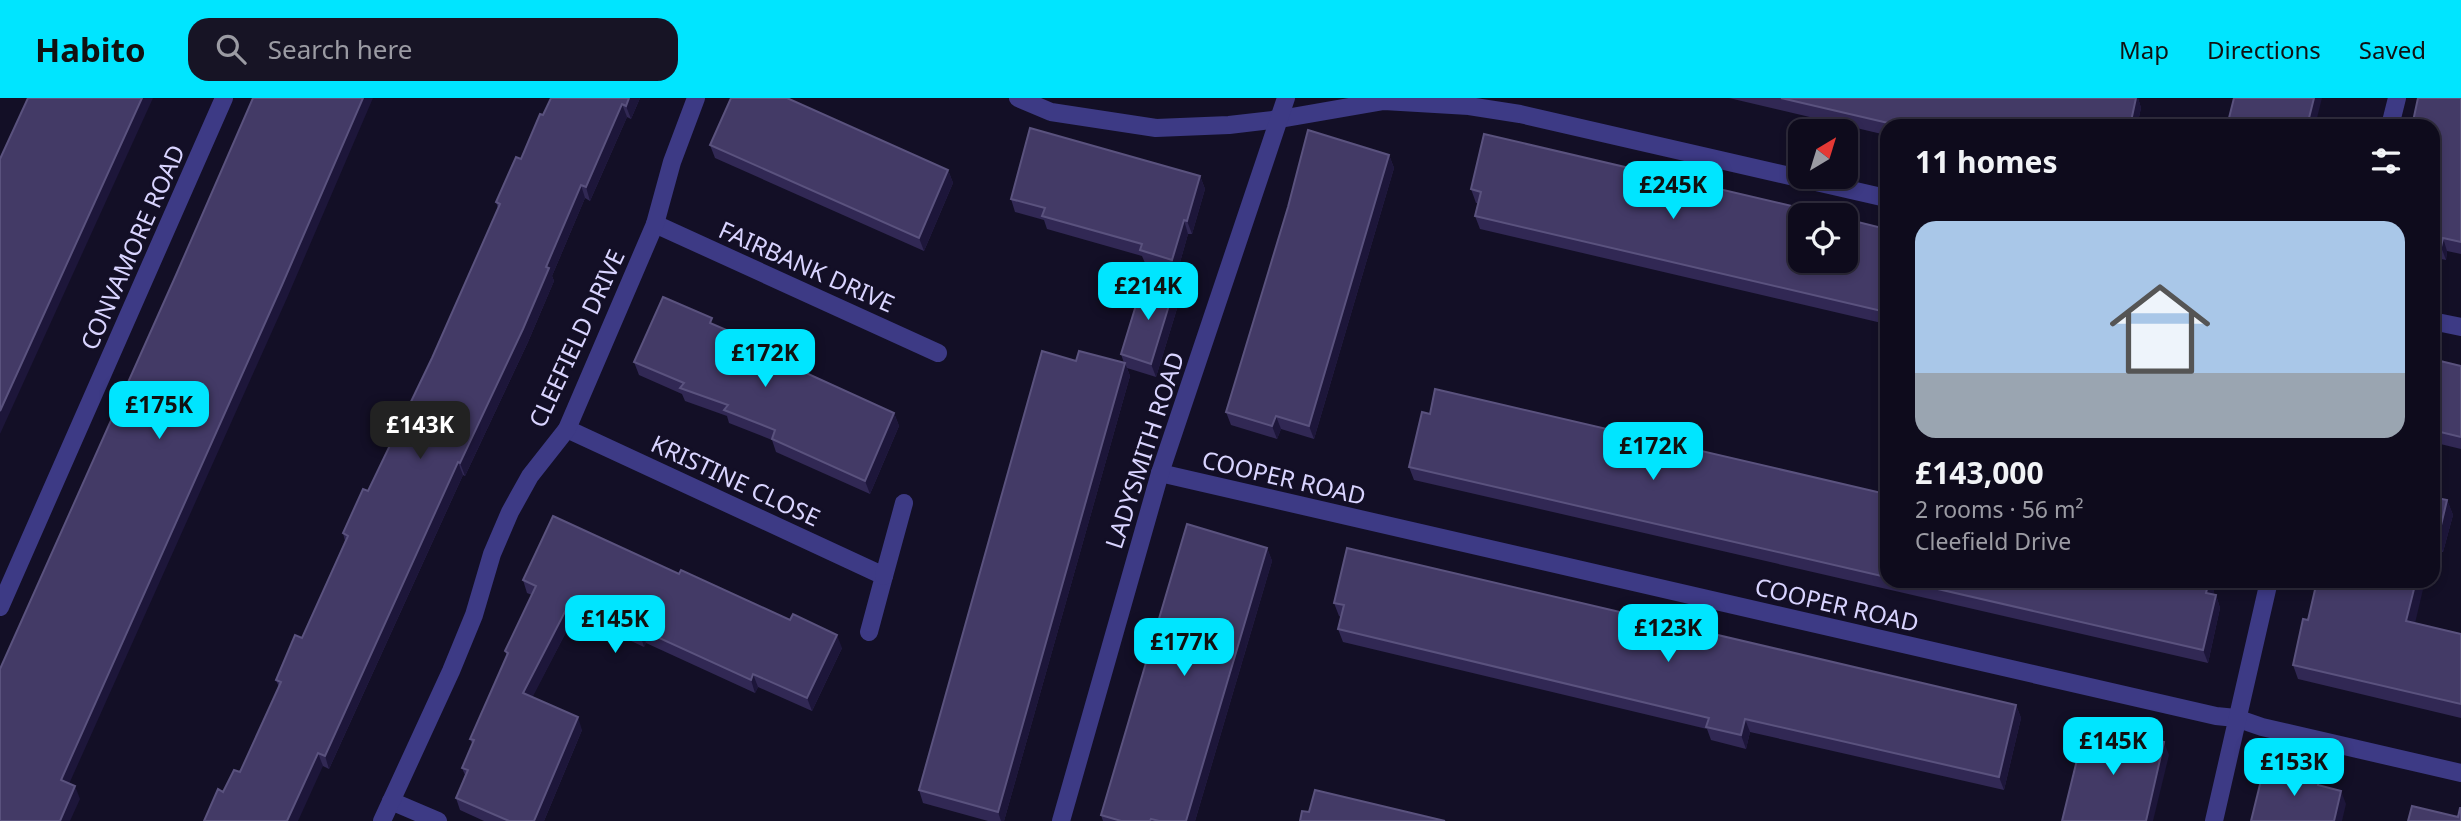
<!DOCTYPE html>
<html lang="en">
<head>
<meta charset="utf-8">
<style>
	:root { --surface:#0e0b1c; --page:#171425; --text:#f1f3f6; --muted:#9b9ba3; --line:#2e2b3b; --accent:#00e5ff }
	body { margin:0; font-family:"Noto Sans",sans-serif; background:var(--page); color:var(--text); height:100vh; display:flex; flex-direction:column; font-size:26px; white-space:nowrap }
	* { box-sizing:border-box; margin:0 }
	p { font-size:23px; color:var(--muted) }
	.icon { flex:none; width:38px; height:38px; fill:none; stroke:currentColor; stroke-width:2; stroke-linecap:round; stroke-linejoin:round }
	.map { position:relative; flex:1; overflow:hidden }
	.sheet { position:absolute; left:1880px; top:21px; width:560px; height:469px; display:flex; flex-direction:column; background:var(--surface); border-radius:21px; box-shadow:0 4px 10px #0003,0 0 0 2px var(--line) }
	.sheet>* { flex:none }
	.needle { width:46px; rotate:38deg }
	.tools { position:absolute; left:1788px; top:21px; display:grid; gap:14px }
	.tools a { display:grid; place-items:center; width:70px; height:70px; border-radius:14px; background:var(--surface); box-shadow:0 4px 10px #0003,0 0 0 2px var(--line); font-size:35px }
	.price { position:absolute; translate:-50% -60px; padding:0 16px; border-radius:14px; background:var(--accent); color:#111; font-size:23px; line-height:46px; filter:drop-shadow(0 2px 4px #0008) }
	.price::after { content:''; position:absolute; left:50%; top:42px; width:21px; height:16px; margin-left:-10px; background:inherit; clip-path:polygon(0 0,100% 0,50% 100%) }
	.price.active { background:#222; color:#fff }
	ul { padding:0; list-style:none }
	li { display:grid; align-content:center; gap:14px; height:371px; padding:0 35px }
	li span { display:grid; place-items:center; height:217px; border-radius:21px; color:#555 }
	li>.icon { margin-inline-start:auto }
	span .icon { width:126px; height:126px; fill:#fffc; stroke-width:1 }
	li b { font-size:30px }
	h2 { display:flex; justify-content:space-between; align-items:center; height:84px; padding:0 35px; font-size:30px }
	header { display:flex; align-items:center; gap:42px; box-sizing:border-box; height:98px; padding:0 35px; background:var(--accent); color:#111 }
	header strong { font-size:33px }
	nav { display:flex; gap:38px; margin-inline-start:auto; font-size:24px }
	.search { width:490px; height:63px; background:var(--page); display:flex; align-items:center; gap:18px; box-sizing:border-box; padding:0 24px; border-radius:21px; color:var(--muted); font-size:26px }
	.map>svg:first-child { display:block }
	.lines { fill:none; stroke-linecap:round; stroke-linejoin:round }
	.minor { stroke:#3d3a85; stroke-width:18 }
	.wall { fill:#312854 }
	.shaded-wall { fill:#1d163a }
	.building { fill:#433a66; stroke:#5a527e; stroke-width:2 }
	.labels { text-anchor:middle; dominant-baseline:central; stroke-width:5; stroke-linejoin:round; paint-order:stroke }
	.street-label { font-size:24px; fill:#d9d4ff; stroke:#130f26 }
</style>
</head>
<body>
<header>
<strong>Habito</strong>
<div class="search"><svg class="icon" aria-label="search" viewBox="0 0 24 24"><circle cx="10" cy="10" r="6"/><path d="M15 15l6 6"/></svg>Search here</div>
<nav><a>Map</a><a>Directions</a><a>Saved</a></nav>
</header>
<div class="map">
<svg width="2461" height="723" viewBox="0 0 2461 723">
	<rect width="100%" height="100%" fill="#130f26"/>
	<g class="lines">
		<!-- minor -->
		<g class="minor">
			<path d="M1018 0 1051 14 1156 30 1229 27 1280 21 1384 3 1469 8 1520 16 1886 100"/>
			<path d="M2390 28 2397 0"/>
			<path d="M655 126 938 255"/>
			<path d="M2432 223 2461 229"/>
			<path d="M567 331 884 478 869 534"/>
			<path d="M1160 375 2216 618 2236 620 2262 629 2461 675"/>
			<path d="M884 478 904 405"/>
			<path d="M0 509 224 0"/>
			<path d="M391 703 438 723"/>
			<path d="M382 723 451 573 474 517 492 456 510 414 530 378 567 331 655 126 672 64 696 0"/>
			<path d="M1061 723 1160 375 1286 0"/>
			<path d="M2214 723 2269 483"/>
		</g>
	</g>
	<!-- wall -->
	<g class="wall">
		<path d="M551 0H640L631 21 627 19 590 103 585 100 552 178 554 183 528 244 465 378 463 377 329 671 323 668 223 694 240 674 279 589 276 582 302 540 345 443 343 435 368 393 432 260 498 110 496 104 521 61Z"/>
		<path d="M1729 0H2138L2141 10 2137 28H1886V37Z"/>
		<path d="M2461 0V156L2447 153 2446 162 2432 159V28Z"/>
		<path d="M710 47 948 72 953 85 924 153 715 60Z"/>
		<path d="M1389 57 1394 70 1314 341 1281 331 1277 341 1231 327 1226 314Z"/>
		<path d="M1200 78 1205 91 1192 136H1188L1177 175 1145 165 1142 158 1047 131 1044 122 1015 114 1011 101Z"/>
		<path d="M1471 91 1886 131V226L1480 131 1475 118 1478 105H1476Z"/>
		<path d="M1179 204 1156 279 1127 270 1130 278 1004 723H988L923 705 919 692 1076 263 1124 265 1121 256Z"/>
		<path d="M715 227 754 244 755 246 797 266 799 271 894 315 899 328 870 396 776 354 772 342 729 325 727 318 685 303 682 296 639 277 634 264Z"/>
		<path d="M2432 261 2461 268V351L2432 344Z"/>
		<path d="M1409 369 1886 396V483H2216L2213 497H2216L2220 510 2208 565 1414 382Z"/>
		<path d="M2432 399 2447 402 2453 417 2443 454 2433 452 2432 453Z"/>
		<path d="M1267 450 1272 463 1195 723H1103L1101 717Z"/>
		<path d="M679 476 842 550 812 613 758 589 755 595 646 545 644 549 575 517 532 599 582 632 544 723H484L460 712 456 700 465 677 462 670 473 647 470 641 507 558 505 553 532 497 527 495 523 482Z"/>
		<path d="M1334 505 2016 607 2021 620 2004 692 1750 634 1746 651 1711 642 1707 631 1343 544 1338 531 1341 519 1339 518Z"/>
		<path d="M2308 522 2415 525 2461 536V620L2298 581 2293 567Z"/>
	</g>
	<!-- shaded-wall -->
	<g class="shaded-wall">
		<path d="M142 0H153L0 336V313Z"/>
		<path d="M363 0H373L287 200 65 695 61 682Z"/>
		<path d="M629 0H640L631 21 626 8Z"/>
		<path d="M2136 0H2138L2141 10 2137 28H2130Z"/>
		<path d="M2314 0H2322L2315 28H2307Z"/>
		<path d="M622 6 627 19 590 103 586 89Z"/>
		<path d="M1389 57 1394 70 1314 341 1309 328Z"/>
		<path d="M948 72 953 85 924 153 919 140Z"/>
		<path d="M1200 78 1205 91 1192 136 1187 123Z"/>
		<path d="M581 87 585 100 552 178 554 183 528 244 465 378 460 365Z"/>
		<path d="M1184 122 1188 136 1177 175 1172 162Z"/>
		<path d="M2443 140 2447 153 2446 162 2441 149Z"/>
		<path d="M1174 191 1179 204 1156 279 1151 266Z"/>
		<path d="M1125 265 1130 278 1004 723H1001L998 714Z"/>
		<path d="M894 315 899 328 870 396 865 383Z"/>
		<path d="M1276 318 1281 331 1277 341 1272 328Z"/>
		<path d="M458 364 463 377 329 671 325 658Z"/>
		<path d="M2447 402 2453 417 2443 454 2438 440Z"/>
		<path d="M1267 450 1272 463 1195 723H1186Z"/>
		<path d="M2209 483H2216L2211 508 2206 495Z"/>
		<path d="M2416 483H2425L2412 538 2406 523Z"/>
		<path d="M2216 497 2220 510 2208 565 2203 552Z"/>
		<path d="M570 504 575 517 528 608 523 595Z"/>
		<path d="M642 532 646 545 644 549 640 536Z"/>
		<path d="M837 537 842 550 812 613 807 600Z"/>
		<path d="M753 576 758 589 755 595 751 582Z"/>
		<path d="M2016 607 2021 620 2004 692 1999 679Z"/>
		<path d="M578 619 582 632 544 723H534Z"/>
		<path d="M1745 621 1750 634 1746 651 1741 637Z"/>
		<path d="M2164 644 2169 657 2153 723H2146Z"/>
		<path d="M318 655 323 668 298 723H287Z"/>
		<path d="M75 688 80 701 70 723H60Z"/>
		<path d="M2341 693 2346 706 2342 723H2334Z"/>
	</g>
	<!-- building -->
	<g class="building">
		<path d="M28 0H142L0 313V61Z"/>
		<path d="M253 0H363L282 187 61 682 75 688 60 723H0V571L176 177Z"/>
		<path d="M551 0H629L626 8 622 6 586 89 581 87 546 169 549 170 523 231 460 365 458 364 325 658 318 655 287 723H204L218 691 223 694 234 672 240 674 281 584 276 582 295 537 302 540 348 438 343 435 363 391 368 393 432 260 500 106 496 104 516 59 521 61 540 16 543 17Z"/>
		<path d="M731 0H787L948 72 919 140 710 47Z"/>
		<path d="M1781 0H2136L2130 28H1901Z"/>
		<path d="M2234 0H2314L2307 28H2227Z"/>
		<path d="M2418 0H2461V144L2443 140 2441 149 2432 147V28H2412Z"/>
		<path d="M1030 30 1200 78 1187 123 1184 122 1172 162 1140 152 1142 146 1042 118 1045 110 1011 101Z"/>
		<path d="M1308 32 1389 57 1309 328 1276 318 1272 328 1226 314 1288 109Z"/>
		<path d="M1484 36 1830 117H1801V163H1846V121L1886 131V214L1475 118 1481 94 1471 91Z"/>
		<path d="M1144 181 1174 191 1151 266 1121 256Z"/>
		<path d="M663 199 712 220 710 225 754 244V246L797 266 795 270 894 315 865 383 772 341 775 332 724 312 728 307 680 290 684 285 634 264Z"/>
		<path d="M1042 253 1076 263 1079 253 1125 265 998 714 919 692Z"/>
		<path d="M2432 261 2461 268V339L2432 332Z"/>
		<path d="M1435 291 1886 396V479L1409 369 1422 314 1430 316Z"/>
		<path d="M2432 399 2447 402 2438 440 2432 438Z"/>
		<path d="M553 418 679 476 681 472 790 522 793 516 837 537 807 600 753 576 751 582 642 532 640 536 570 504 523 595 578 619 534 723H509L456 700 468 672 462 670 474 642 470 641 508 555 505 553 536 488 523 482Z"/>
		<path d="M1187 426 1267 450 1186 723H1159L1151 721 1150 723H1121L1101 717Z"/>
		<path d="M1347 450 2016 607 1999 679 1745 621 1741 637 1706 629 1709 620 1338 531 1344 507 1334 505Z"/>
		<path d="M1903 483H2209L2206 495 2216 497 2203 552Z"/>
		<path d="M2317 483H2416L2406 523 2461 536V606L2293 567 2303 521 2308 522Z"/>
		<path d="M2086 625 2164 644 2146 723H2062Z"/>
		<path d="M2265 666 2320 679 2318 687 2341 693 2334 723H2251Z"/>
		<path d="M1315 692 1445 723H1300L1302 713 1309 714Z"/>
		<path d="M2412 708 2458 719 2460 710H2461V723H2408Z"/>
	</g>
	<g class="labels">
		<!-- street labels -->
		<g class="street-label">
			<text transform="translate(132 149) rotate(-66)">CONVAMORE ROAD</text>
			<text transform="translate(807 168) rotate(24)">FAIRBANK DRIVE</text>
			<text transform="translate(576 240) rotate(-65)">CLEEFIELD DRIVE</text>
			<text transform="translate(1144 352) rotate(-72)">LADYSMITH ROAD</text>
			<text transform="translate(1284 379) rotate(13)">COOPER ROAD</text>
			<text transform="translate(736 382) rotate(25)">KRISTINE CLOSE</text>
			<text transform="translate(1837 506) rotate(13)">COOPER ROAD</text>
		</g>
	</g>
</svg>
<div class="tools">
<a><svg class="needle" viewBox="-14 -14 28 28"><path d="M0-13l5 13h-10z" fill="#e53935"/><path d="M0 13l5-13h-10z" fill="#9b9ba3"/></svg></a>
<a><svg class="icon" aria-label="locate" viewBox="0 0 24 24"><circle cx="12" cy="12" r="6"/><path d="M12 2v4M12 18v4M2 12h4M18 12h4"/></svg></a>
</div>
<b class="price" style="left:1673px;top:123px">£245K</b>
<b class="price" style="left:1148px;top:224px">£214K</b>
<b class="price" style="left:765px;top:291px">£172K</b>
<b class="price" style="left:159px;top:343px">£175K</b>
<b class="price active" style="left:420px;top:363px">£143K</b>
<b class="price" style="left:1653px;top:384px">£172K</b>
<b class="price" style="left:615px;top:557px">£145K</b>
<b class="price" style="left:1668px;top:566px">£123K</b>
<b class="price" style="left:1184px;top:580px">£177K</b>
<b class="price" style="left:2113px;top:679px">£145K</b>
<b class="price" style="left:2294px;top:700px">£153K</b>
<section class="sheet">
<h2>11 homes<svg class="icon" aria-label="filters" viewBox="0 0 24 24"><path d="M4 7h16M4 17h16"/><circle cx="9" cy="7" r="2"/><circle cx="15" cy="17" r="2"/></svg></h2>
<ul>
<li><span style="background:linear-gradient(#a9c7e8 70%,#9aa5b1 0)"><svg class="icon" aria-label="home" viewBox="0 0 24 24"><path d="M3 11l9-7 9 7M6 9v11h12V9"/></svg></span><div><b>£143,000</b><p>2 rooms · 56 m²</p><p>Cleefield Drive</p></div></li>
</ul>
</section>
</div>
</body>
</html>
